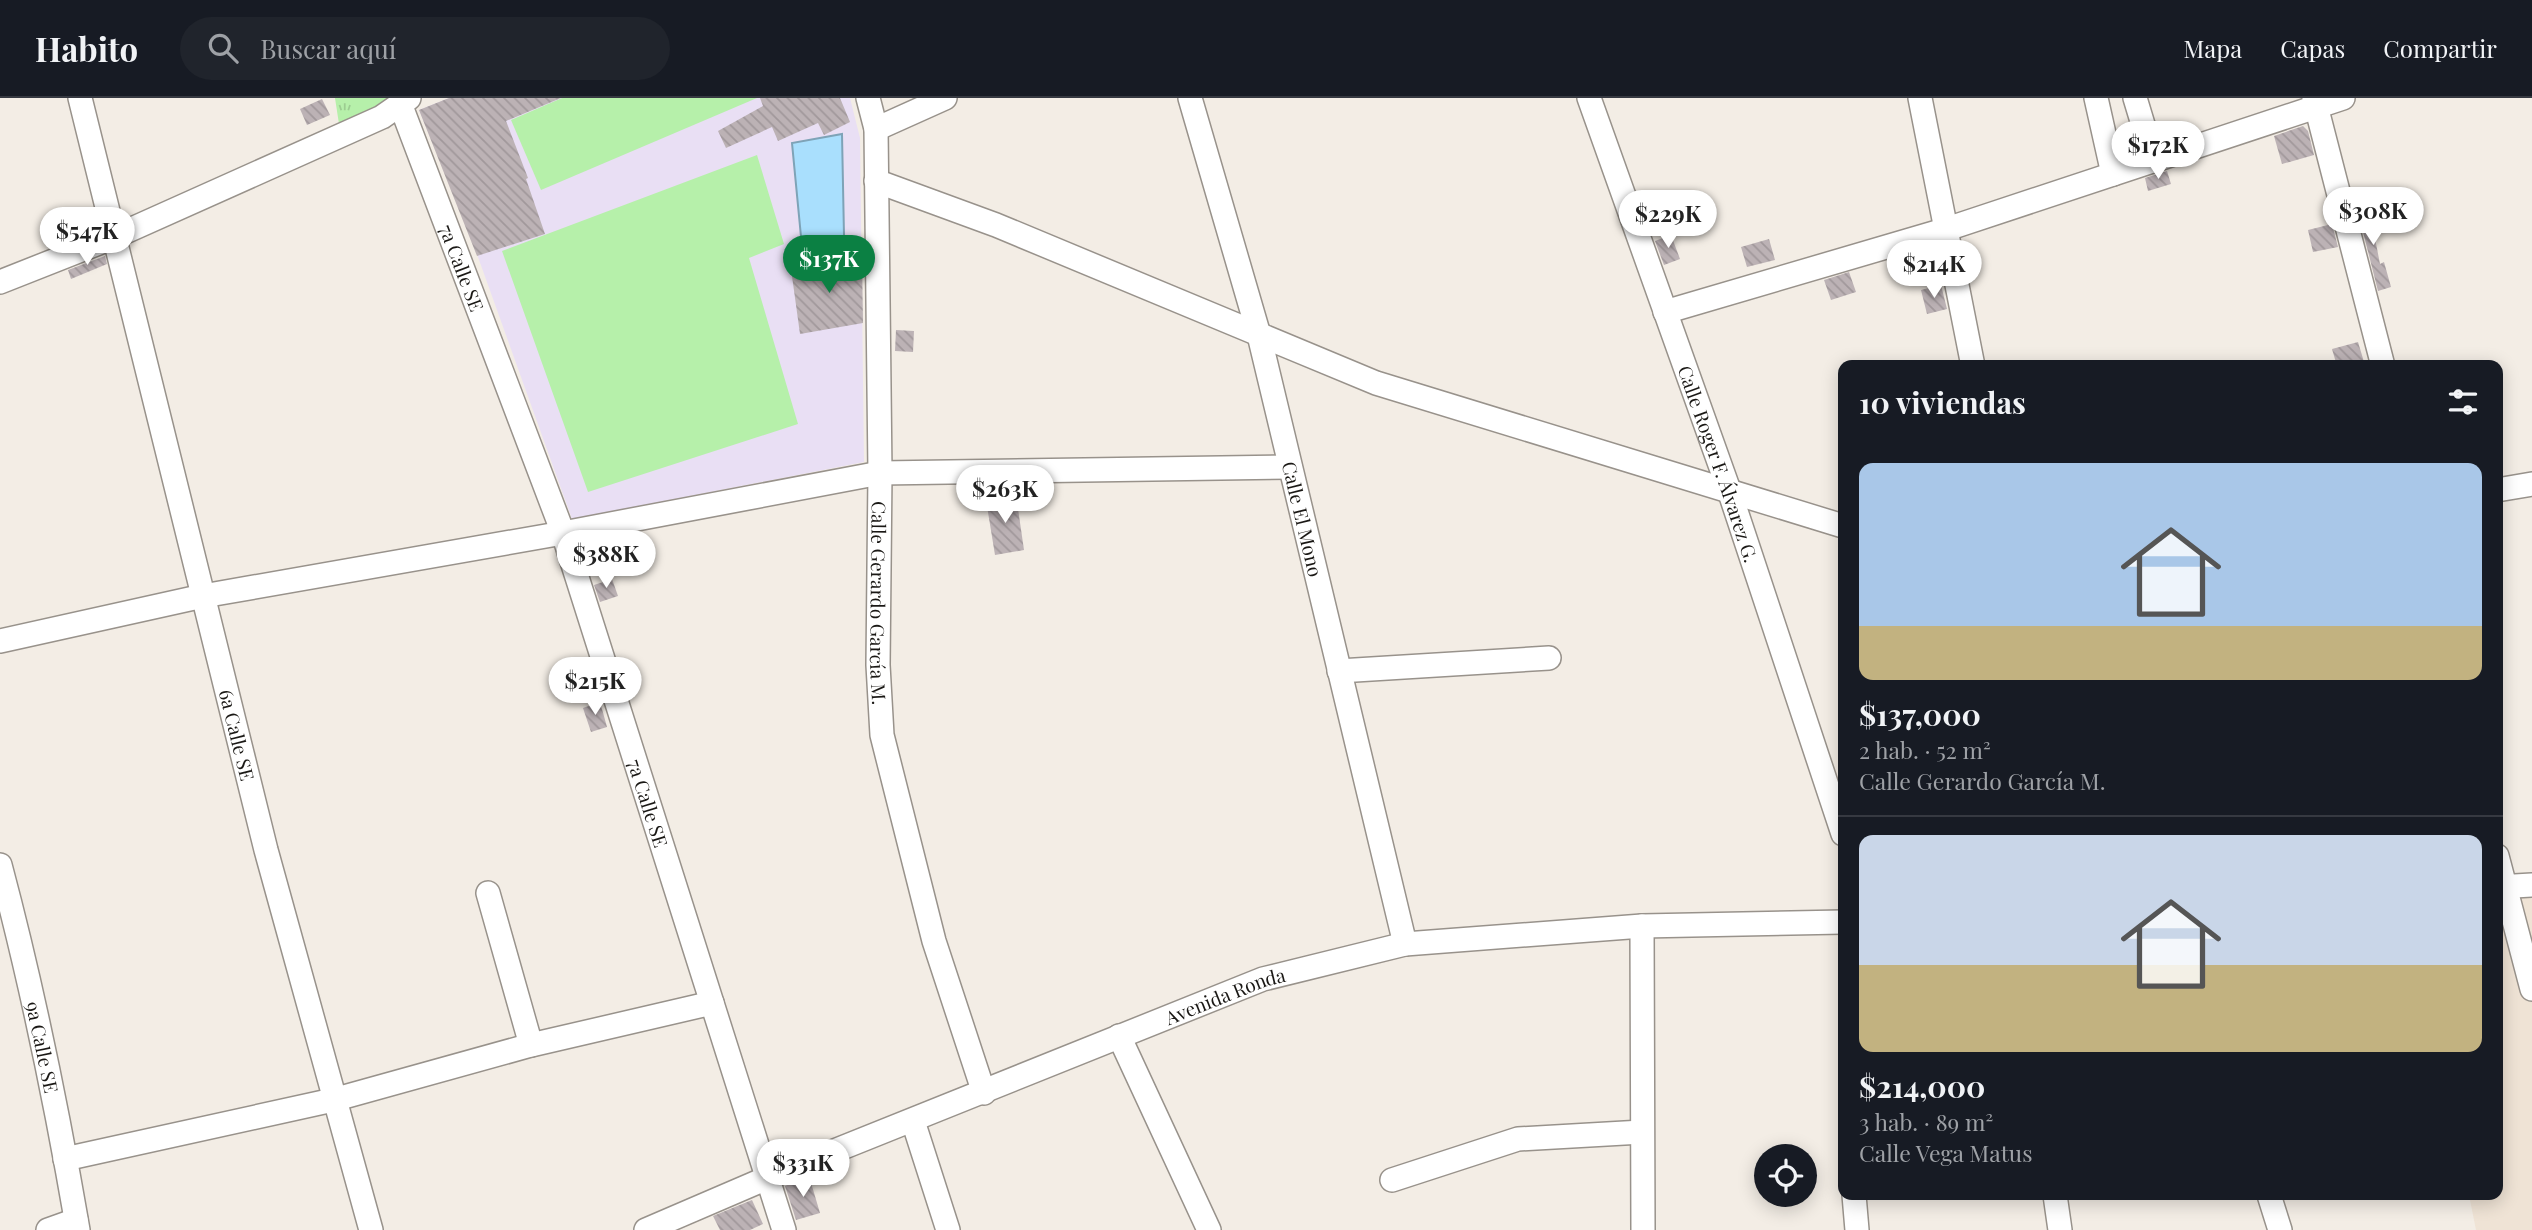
<!DOCTYPE html>
<html lang="es">
<head>
<meta charset="utf-8">
<style>
	:root { --surface:#171b24; --page:#20242c; --text:#f1f3f6; --muted:#9ea1a6; --line:#363941; --accent:#0b8043 }
	body { margin:0; font-family:"Playfair Display",serif; background:var(--page); color:var(--text); height:100vh; display:flex; flex-direction:column; font-size:26px; white-space:nowrap }
	* { box-sizing:border-box; margin:0 }
	p { font-size:23px; color:var(--muted) }
	.icon { flex:none; width:38px; height:38px; fill:none; stroke:currentColor; stroke-width:2; stroke-linecap:round; stroke-linejoin:round }
	.map { position:relative; flex:1; overflow:hidden }
	.details { position:absolute; left:1838px; top:262px; width:665px; height:840px; display:flex; flex-direction:column; background:var(--surface); border-radius:14px; box-shadow:0 4px 18px #0003 }
	.details>* { flex:none }
	.fabs { position:absolute; left:1754px; top:1046px; display:grid; gap:14px }
	.fabs a { display:grid; place-items:center; width:63px; height:63px; border-radius:50%; background:var(--surface); box-shadow:0 4px 18px #0003; font-size:35px }
	.price { position:absolute; translate:-50% -60px; padding:0 16px; border-radius:24px; background:#fff; color:#222; font-size:23px; line-height:46px; filter:drop-shadow(0 2px 4px #0008) }
	.price::after { content:''; position:absolute; left:50%; top:42px; width:21px; height:16px; margin-left:-10px; background:inherit; clip-path:polygon(0 0,100% 0,50% 100%) }
	.price.active { background:var(--accent); color:#fff }
	ul { padding:0; list-style:none }
	li { display:grid; align-content:center; gap:14px; height:371px; padding:0 21px }
	li+li { border-top:2px solid var(--line) }
	li span { display:grid; place-items:center; height:217px; border-radius:14px; color:#555 }
	li>.icon { margin-inline-start:auto }
	span .icon { width:126px; height:126px; fill:#fffc; stroke-width:1 }
	li b { font-size:30px }
	h2 { display:flex; justify-content:space-between; align-items:center; height:84px; padding:0 21px; font-size:30px }
	header { display:flex; align-items:center; gap:42px; box-sizing:border-box; height:98px; padding:0 35px; background:var(--surface); border-bottom:2px solid var(--line) }
	header strong { font-size:33px }
	nav { display:flex; gap:38px; margin-inline-start:auto; font-size:24px }
	.search { width:490px; height:63px; background:var(--page); display:flex; align-items:center; gap:18px; box-sizing:border-box; padding:0 24px; border-radius:38px; color:var(--muted); font-size:26px }
	.map>svg:first-child { display:block }
	.built { fill:#efe3d5 }
	.education { fill:#e9dff4 }
	.park { fill:url(#park-tufts) }
	.pitch { fill:#b6f0aa }
	.water { fill:#a9dffd; stroke:#7ea3b7; stroke-width:2 }
	.building { fill:url(#building-back-hatch) }
	.lines { fill:none; stroke-linecap:round; stroke-linejoin:round }
	.minor-casing { stroke:#98928b; stroke-width:26 }
	.minor { stroke:#fff; stroke-width:23 }
	.labels { text-anchor:middle; dominant-baseline:central; stroke-width:5; stroke-linejoin:round; paint-order:stroke }
	.street-label { font-size:19px; fill:#1a1815; stroke:#fefaf5 }
</style>
</head>
<body>
<header>
<strong>Habito</strong>
<div class="search"><svg class="icon" aria-label="search" viewBox="0 0 24 24"><circle cx="10" cy="10" r="6"/><path d="M15 15l6 6"/></svg>Buscar aquí</div>
<nav><a>Mapa</a><a>Capas</a><a>Compartir</a></nav>
</header>
<div class="map">
<svg width="2532" height="1132" viewBox="0 0 2532 1132">
	<defs>
		<pattern id="park-tufts" width="24" height="20" patternUnits="userSpaceOnUse" patternTransform="scale(1.75)"><rect width="24" height="20" fill="#b6f0aa"/><path d="M3 7l-1-3M5 7V3M7 7l1-3M15 17l-1-3M17 17v-4M19 17l1-3" fill="none" stroke="#9ccd91"/></pattern>
		<pattern id="building-back-hatch" width="6" height="6" patternUnits="userSpaceOnUse" patternTransform="scale(1.75)"><rect width="6" height="6" fill="#bcb2b5"/><path d="M-1 5l2 2M0 0l6 6M5-1l2 2" fill="none" stroke="#a1989b"/></pattern>
	</defs>
	<rect width="100%" height="100%" fill="#f3ede5"/>
	<!-- built -->
	<path class="built" d="M2532 787V1132H2476L2469 1097H2497V789Z"/>
	<!-- education -->
	<path class="education" d="M449 0H850L860 40 864 364 572 421 464 120 419 12Z"/>
	<!-- park -->
	<path class="park" d="M335 0H395L382 9 339 26Z"/>
	<!-- pitch -->
	<g class="pitch">
		<path d="M562 0H757L541 92 511 22Z"/>
		<path d="M757 57 784 146 749 160 798 326 588 394 502 153Z"/>
	</g>
	<!-- water -->
	<path class="water" d="M842 36 844 138 802 149 792 45Z"/>
	<!-- building -->
	<g class="building">
		<path d="M449 0H561L506 23 528 80 526 81 545 136 477 158 419 12Z"/>
		<path d="M760 0H840L850 24 824 37 818 25 778 43 772 29 726 50 718 33 763 8Z"/>
		<path d="M322 1 330 17 307 27 300 11Z"/>
		<path d="M2303 28 2308 33 2314 57 2282 66 2274 38Z"/>
		<path d="M2167 73 2171 86 2148 93 2145 80Z"/>
		<path d="M2368 104 2380 166 2384 164 2391 189 2378 193 2356 106Z"/>
		<path d="M2332 126 2338 149 2313 154 2308 132Z"/>
		<path d="M1671 137 1680 161 1664 167 1655 143Z"/>
		<path d="M1769 141 1775 162 1747 169 1741 149Z"/>
		<path d="M105 158 107 166 71 181 68 172Z"/>
		<path d="M862 159 863 225 800 236 791 171Z"/>
		<path d="M1849 174 1856 194 1831 202 1824 182Z"/>
		<path d="M1941 187 1947 211 1927 216 1921 192Z"/>
		<path d="M896 232 914 233 913 254 895 253Z"/>
		<path d="M2358 244 2364 264 2352 268H2337L2332 251Z"/>
		<path d="M1016 397 1024 452 995 457 986 402Z"/>
		<path d="M612 481 618 498 600 504 594 487Z"/>
		<path d="M600 604 607 629 591 634 583 610Z"/>
		<path d="M809 1078 820 1115 796 1122 785 1088Z"/>
		<path d="M752 1102 763 1126 750 1132H720L713 1118Z"/>
	</g>
	<g class="lines">
		<defs>
			<g id="minor">
				<path id="s1" d="M80 0 266 752 371 1132"/>
				<path id="s2" d="M868 0 876 31 880 375 878 567 882 637 934 843 984 995"/>
				<path id="s3" d="M1190 0 1259 237 1405 846"/>
				<path id="s4" d="M1589 0 1729 392 1843 736"/>
				<path d="M1920 0 1973 268"/>
				<path d="M2096 0 2113 76"/>
				<path d="M2135 0 2154 63"/>
				<path d="M2314 0 2383 268"/>
				<path id="s5" d="M401 8 563 435 784 1132"/>
				<path d="M876 31 945 0"/>
				<path d="M876 83 996 127 1376 285 1843 428"/>
				<path d="M0 184 114 139 382 19 409 0"/>
				<path d="M1665 214 1944 132 2343 0"/>
				<path d="M2497 392 2532 386"/>
				<path d="M0 543 203 498 563 435 880 375 1290 369"/>
				<path d="M1339 573 1549 560"/>
				<path d="M2497 758 2532 891"/>
				<path id="s6" d="M0 767C32 887 57 1010 78 1132"/>
				<path d="M2497 789 2532 787"/>
				<path d="M488 795 531 947"/>
				<path d="M1642 828 1643 1132"/>
				<path d="M1119 938 1209 1132"/>
				<path d="M913 1023 948 1132"/>
				<path d="M65 1061 333 1002 531 947 712 905"/>
				<path d="M1392 1082 1518 1041 1642 1034"/>
				<path d="M1854 1097 1857 1132"/>
				<path d="M2055 1097 2060 1132"/>
				<path d="M2269 1097 2280 1132"/>
				<path d="M48 1132 76 1122"/>
				<path id="s7" d="M646 1132 767 1080 1263 881 1405 846 1642 828 1843 824"/>
			</g>
		</defs>
		<!-- minor casing -->
		<use href="#minor" class="minor-casing"/>
		<!-- minor -->
		<use href="#minor" class="minor"/>
	</g>
	<g class="labels">
		<!-- street labels -->
		<g class="street-label">
			<text stroke="none"><textPath href="#s5" startOffset="173">7a Calle SE</textPath></text>
			<text stroke="none"><textPath href="#s4" startOffset="388">Calle Roger F. Álvarez G.</textPath></text>
			<text stroke="none"><textPath href="#s3" startOffset="436">Calle El Mono</textPath></text>
			<text stroke="none"><textPath href="#s2" startOffset="506">Calle Gerardo García M.</textPath></text>
			<text stroke="none"><textPath href="#s1" startOffset="656">6a Calle SE</textPath></text>
			<text stroke="none"><textPath href="#s5" startOffset="740">7a Calle SE</textPath></text>
			<text stroke="none"><textPath href="#s7" startOffset="625">Avenida Ronda</textPath></text>
			<text stroke="none"><textPath href="#s6" startOffset="187">9a Calle SE</textPath></text>
		</g>
	</g>
</svg>
<div class="fabs">
<a><svg class="icon" aria-label="locate" viewBox="0 0 24 24"><circle cx="12" cy="12" r="6"/><path d="M12 2v4M12 18v4M2 12h4M18 12h4"/></svg></a>
</div>
<b class="price" style="left:2158px;top:83px">$172K</b>
<b class="price" style="left:2373px;top:149px">$308K</b>
<b class="price" style="left:1668px;top:152px">$229K</b>
<b class="price" style="left:87px;top:169px">$547K</b>
<b class="price active" style="left:829px;top:197px">$137K</b>
<b class="price" style="left:1934px;top:202px">$214K</b>
<b class="price" style="left:1005px;top:427px">$263K</b>
<b class="price" style="left:606px;top:492px">$388K</b>
<b class="price" style="left:595px;top:619px">$215K</b>
<b class="price" style="left:803px;top:1101px">$331K</b>
<section class="details">
<h2>10 viviendas<svg class="icon" aria-label="filters" viewBox="0 0 24 24"><path d="M4 7h16M4 17h16"/><circle cx="9" cy="7" r="2"/><circle cx="15" cy="17" r="2"/></svg></h2>
<ul>
<li><span style="background:linear-gradient(#a9c7e8 75%,#c2b280 0)"><svg class="icon" aria-label="home" viewBox="0 0 24 24"><path d="M3 11l9-7 9 7M6 9v11h12V9"/></svg></span><div><b>$137,000</b><p>2 hab. · 52 m²</p><p>Calle Gerardo García M.</p></div></li>
<li><span style="background:linear-gradient(#c9d6e8 60%,#c2b280 0)"><svg class="icon" aria-label="home" viewBox="0 0 24 24"><path d="M3 11l9-7 9 7M6 9v11h12V9"/></svg></span><div><b>$214,000</b><p>3 hab. · 89 m²</p><p>Calle Vega Matus</p></div></li>
</ul>
</section>
</div>
</body>
</html>
